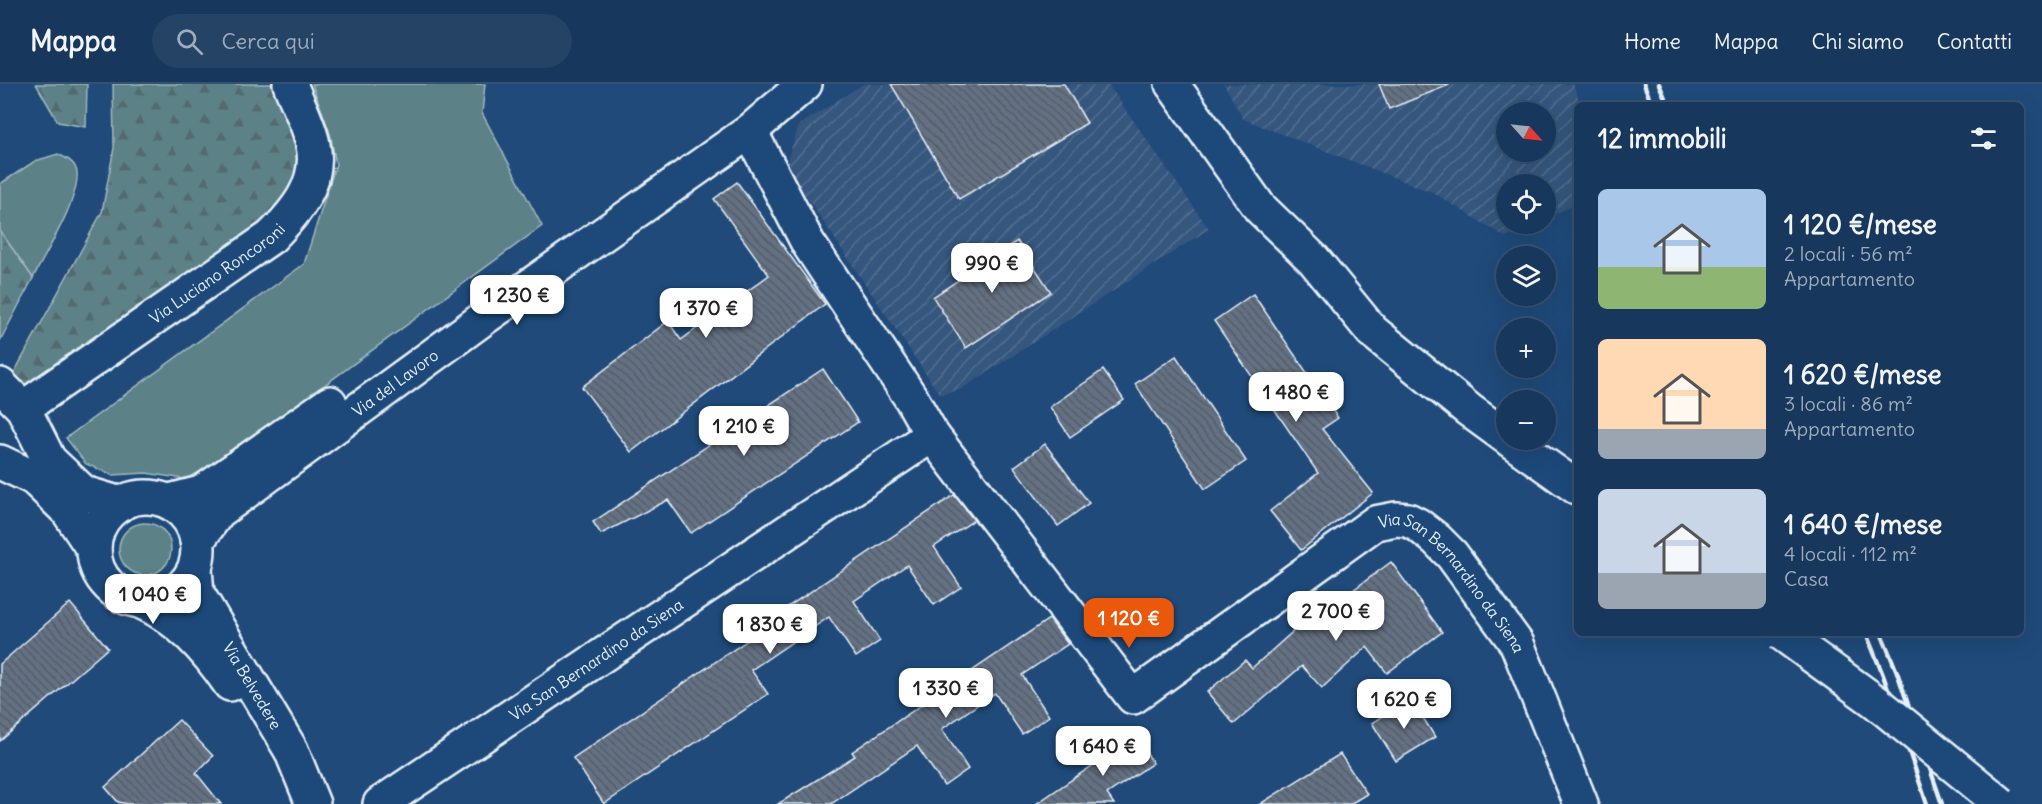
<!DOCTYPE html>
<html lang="it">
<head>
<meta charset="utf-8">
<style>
	:root { --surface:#17385c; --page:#244365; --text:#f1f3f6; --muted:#9eacbb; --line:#365272; --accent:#ea580c }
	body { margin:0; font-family:Delius,sans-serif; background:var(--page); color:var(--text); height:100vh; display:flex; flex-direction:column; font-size:22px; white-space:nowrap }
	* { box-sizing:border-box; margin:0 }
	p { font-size:20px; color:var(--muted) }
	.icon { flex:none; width:33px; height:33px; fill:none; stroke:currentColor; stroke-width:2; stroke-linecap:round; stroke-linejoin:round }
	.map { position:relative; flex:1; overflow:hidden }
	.drawer { position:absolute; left:1574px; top:18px; width:450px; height:534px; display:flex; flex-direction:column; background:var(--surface); border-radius:9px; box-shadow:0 6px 24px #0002,0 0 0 2px var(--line) }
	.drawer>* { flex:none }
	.needle { width:39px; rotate:117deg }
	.tools { position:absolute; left:1496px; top:18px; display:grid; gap:12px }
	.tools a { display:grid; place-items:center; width:60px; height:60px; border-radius:50%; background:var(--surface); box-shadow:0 6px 24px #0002,0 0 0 2px var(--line); font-size:30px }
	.price { position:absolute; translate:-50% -51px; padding:0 14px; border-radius:12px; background:#fff; color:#222; font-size:20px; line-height:39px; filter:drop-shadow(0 2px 3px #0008) }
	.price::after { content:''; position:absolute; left:50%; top:36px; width:18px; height:14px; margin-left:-9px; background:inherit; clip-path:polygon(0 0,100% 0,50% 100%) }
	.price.selected { background:var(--accent); color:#fff }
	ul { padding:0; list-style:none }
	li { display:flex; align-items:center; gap:18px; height:150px; padding:0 24px }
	li span { display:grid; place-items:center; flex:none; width:168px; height:120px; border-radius:9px; color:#555 }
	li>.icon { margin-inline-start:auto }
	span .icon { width:72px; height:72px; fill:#fffc; stroke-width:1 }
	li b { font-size:26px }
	h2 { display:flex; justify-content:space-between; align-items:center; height:72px; padding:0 24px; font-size:26px }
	header { display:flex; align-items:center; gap:36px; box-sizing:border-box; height:84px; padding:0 30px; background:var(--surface); border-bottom:2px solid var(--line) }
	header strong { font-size:28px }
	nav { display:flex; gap:33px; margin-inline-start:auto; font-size:21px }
	.search { width:420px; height:54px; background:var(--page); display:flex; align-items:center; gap:15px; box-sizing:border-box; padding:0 21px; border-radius:33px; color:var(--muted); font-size:22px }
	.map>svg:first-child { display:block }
	.industrial { fill:url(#industrial-furrows); fill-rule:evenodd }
	.green { fill:#5c8186; stroke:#a2b9bf; stroke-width:1.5 }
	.forest { fill:url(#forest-firs); stroke:#a2b9bf; stroke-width:1.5 }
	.building { fill:url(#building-back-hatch); stroke:#e8f1f8; stroke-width:1.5 }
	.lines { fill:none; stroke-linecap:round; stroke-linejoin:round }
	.street-casing { stroke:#e8f1f8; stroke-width:38 }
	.primary-casing { stroke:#e8f1f8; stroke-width:38 }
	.street { stroke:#1f4a7a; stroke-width:33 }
	.primary { stroke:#1f4a7a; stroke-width:33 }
	.rail { stroke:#e8f1f8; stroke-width:4.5 }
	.primary-bridge-casing { stroke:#e8f1f8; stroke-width:38; stroke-linecap:butt }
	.primary-bridge { stroke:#1f4a7a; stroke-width:33 }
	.labels { text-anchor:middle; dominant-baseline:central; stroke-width:4.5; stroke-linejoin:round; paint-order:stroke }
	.street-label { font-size:16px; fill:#e8f1f8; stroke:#1f4a7a }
</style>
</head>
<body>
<header>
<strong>Mappa</strong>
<div class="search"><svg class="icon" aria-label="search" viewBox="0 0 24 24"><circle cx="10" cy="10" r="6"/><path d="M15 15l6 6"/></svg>Cerca qui</div>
<nav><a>Home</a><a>Mappa</a><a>Chi siamo</a><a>Contatti</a></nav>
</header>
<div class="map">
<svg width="2042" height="720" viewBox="0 0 2042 720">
	<defs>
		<pattern id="industrial-furrows" width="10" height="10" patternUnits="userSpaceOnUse" patternTransform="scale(1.5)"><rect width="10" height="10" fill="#34567d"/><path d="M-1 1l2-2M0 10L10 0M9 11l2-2" fill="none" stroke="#516f90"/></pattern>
		<pattern id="forest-firs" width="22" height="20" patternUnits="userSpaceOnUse" patternTransform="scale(1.5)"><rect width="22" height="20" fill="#5c8186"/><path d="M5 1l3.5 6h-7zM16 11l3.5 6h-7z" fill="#536a6e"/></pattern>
		<pattern id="building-back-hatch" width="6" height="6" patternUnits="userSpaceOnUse" patternTransform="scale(1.5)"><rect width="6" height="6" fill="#647183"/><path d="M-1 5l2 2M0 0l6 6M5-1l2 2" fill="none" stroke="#555c66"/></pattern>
	</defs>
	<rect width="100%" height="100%" fill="#1f4a7a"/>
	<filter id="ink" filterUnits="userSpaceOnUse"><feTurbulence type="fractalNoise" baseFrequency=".0167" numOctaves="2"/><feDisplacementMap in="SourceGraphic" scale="12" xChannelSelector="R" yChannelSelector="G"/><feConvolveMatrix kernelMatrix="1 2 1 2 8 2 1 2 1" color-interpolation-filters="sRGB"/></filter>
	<g filter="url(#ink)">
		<!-- industrial -->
		<g class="industrial">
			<path d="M863 0H1108L1209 145 960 306 940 311 793 93 788 73 799 41Z"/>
			<path d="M1224 0H1573L1581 21H1576V120L1545 135V100H1506V140H1534L1505 153 1434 109 1243 35ZM1506 28H1545V68H1506Z"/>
		</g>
		<!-- green -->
		<g class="green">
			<path d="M312 0H485L482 29 542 142 218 379 185 395 146 389 113 391 86 380 66 354 304 180 336 80 330 49Z"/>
			<path d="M58 70C66 74 76 78 77 89 79 116 46 168 33 194L0 147V100L35 77Z"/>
			<circle cx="145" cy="465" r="26"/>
		</g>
		<!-- forest -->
		<g class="forest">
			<path d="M36 0H87L86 43 58 38Z"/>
			<path d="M113 0H273C280 17 293 39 297 57 305 97 280 124 253 150L27 306 14 289 102 128 114 64Z"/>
			<path d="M0 147 33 194 0 257Z"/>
		</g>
		<!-- building -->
		<g class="building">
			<path d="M891 0H1064L1087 39 959 115Z"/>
			<path d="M1379 0H1449V1L1389 25Z"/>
			<path d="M737 98 825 220 631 368 582 303 668 237 681 256 769 191 714 115Z"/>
			<path d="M1017 157 1051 208 966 264 933 213Z"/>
			<path d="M1253 210 1338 334 1322 345 1373 409 1301 466 1270 427 1318 389 1214 237Z"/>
			<path d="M1176 272 1246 377 1205 405 1135 300Z"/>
			<path d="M823 285 858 338 691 449 668 416 601 450 593 438Z"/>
			<path d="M1103 286 1124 316 1070 353 1050 323Z"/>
			<path d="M1045 360 1089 419 1058 442 1014 383Z"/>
			<path d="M954 411 974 436 934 463 961 503 934 521 907 481 854 517 880 557 856 573 829 533 751 586 768 610 604 720 573 674 767 543 764 539Z"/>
			<path d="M1391 478 1442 548 1387 589 1367 563 1322 604 1302 582 1234 640 1207 608 1245 576 1252 584 1308 534 1311 537Z"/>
			<path d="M70 519 108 564 0 657V580Z"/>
			<path d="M1049 535 1068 560 1022 591 1049 632 1022 650 995 609 942 645 968 685 944 702 917 662 831 720H778L855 672 852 668Z"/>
			<path d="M1411 614 1435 653 1396 677 1372 639Z"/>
			<path d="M179 636 213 672 196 689 221 720H128L118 718 105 703Z"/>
			<path d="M1136 652 1153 679 1107 710 1114 720H1036Z"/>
			<path d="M1340 670 1367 710 1350 720H1260Z"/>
		</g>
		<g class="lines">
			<defs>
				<g id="street">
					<path id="s1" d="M750 47 808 159 911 314 932 351 1133 613 1375 439 1396 435 1408 436 1418 441 1436 455 1452 471 1517 560 1581 720"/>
					<path d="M0 301 23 324 49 376 84 409 121 420"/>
					<path id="s2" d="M23 324 271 153C296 128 321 99 313 61 310 42 297 19 290 0"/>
					<path d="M0 378 34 394 68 427 94 466"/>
					<circle cx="146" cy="465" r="52"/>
					<path d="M170 417 201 409 330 319"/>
					<path id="s3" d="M197 457 218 428 484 234 750 47 805 0"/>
					<path id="s4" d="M195 485 197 509 291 666 313 720"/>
					<path d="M140 517C179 534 207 566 230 600"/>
					<path id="s5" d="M380 720 932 351"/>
				</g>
				<g id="primary">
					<path d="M1172 0 1260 124 1314 176 1372 247 1469 326 1506 353"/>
					<path d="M1510 356 1576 403"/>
				</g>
			</defs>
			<!-- street casing -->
			<use href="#street" class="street-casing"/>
			<!-- primary casing -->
			<use href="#primary" class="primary-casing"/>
			<!-- street -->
			<use href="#street" class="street"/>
			<!-- primary -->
			<use href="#primary" class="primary"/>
			<!-- rail -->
			<g class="rail">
				<path d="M1644 0 1652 21"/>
				<path d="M1659 0 1668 21"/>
				<path d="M1866 549 1883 591 1927 720"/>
				<path d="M1881 549 1897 588 1942 720"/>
			</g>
			<defs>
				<path id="primary-bridge" d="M1781 549 1876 618 2001 720"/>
			</defs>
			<!-- primary-bridge casing -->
			<use href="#primary-bridge" class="primary-bridge-casing"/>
			<!-- primary-bridge -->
			<use href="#primary-bridge" class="primary-bridge"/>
		</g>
	</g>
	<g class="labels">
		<!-- street labels -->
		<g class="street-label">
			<text stroke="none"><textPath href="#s2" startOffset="236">Via Luciano Roncoroni</textPath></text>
			<text stroke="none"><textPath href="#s3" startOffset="255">Via del Lavoro</textPath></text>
			<text stroke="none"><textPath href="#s1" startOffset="1089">Via San Bernardino da Siena</textPath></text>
			<text stroke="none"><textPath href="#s5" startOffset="260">Via San Bernardino da Siena</textPath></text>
			<text stroke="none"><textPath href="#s4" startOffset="132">Via Belvedere</textPath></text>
		</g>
	</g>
</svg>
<div class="tools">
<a><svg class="needle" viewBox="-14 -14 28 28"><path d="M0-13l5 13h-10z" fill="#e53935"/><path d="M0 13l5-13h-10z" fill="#9eacbb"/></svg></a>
<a><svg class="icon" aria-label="locate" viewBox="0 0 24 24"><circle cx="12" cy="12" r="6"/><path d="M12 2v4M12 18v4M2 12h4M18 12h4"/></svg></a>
<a><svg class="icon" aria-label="layers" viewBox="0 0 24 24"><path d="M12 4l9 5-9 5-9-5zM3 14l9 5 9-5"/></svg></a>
<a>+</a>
<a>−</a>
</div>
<b class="price" style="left:992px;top:210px">990 €</b>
<b class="price" style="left:517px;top:242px">1 230 €</b>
<b class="price" style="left:706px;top:255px">1 370 €</b>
<b class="price" style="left:1296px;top:339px">1 480 €</b>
<b class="price" style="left:744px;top:373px">1 210 €</b>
<b class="price" style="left:153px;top:541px">1 040 €</b>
<b class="price" style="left:1336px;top:558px">2 700 €</b>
<b class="price selected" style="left:1129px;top:565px">1 120 €</b>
<b class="price" style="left:770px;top:571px">1 830 €</b>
<b class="price" style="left:946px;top:635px">1 330 €</b>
<b class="price" style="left:1404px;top:646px">1 620 €</b>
<b class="price" style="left:1103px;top:693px">1 640 €</b>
<section class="drawer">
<h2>12 immobili<svg class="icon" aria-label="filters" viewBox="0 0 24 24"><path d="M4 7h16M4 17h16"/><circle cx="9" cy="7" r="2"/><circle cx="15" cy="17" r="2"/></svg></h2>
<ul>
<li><span style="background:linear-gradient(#a9c7e8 65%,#8fb573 0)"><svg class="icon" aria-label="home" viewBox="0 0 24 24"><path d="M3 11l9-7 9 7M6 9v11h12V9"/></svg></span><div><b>1 120 €/mese</b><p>2 locali · 56 m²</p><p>Appartamento</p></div></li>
<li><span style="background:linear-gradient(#ffd9b3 75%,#9aa5b1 0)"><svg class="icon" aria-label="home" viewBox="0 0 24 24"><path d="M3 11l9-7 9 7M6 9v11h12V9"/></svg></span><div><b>1 620 €/mese</b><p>3 locali · 86 m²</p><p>Appartamento</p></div></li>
<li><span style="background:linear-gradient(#c9d6e8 70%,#9aa5b1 0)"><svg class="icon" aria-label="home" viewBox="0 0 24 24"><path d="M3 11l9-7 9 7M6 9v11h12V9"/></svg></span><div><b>1 640 €/mese</b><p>4 locali · 112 m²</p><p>Casa</p></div></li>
</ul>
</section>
</div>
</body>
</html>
